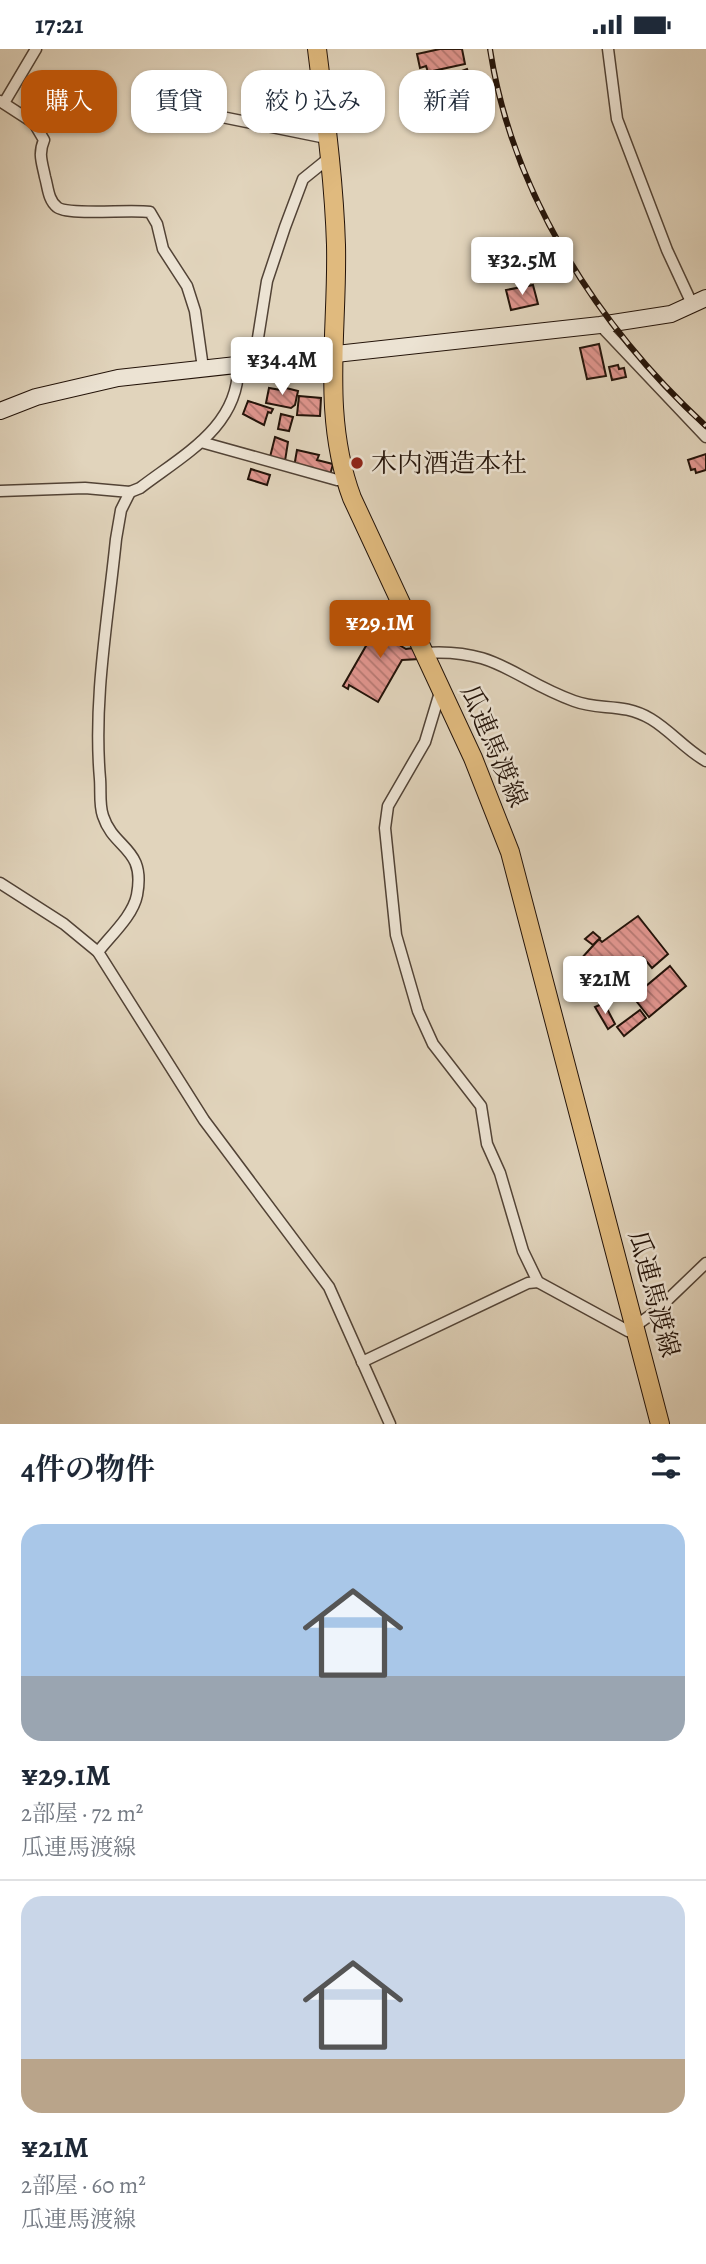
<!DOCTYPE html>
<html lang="ja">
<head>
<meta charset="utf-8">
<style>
	:root { --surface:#fff; --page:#f6f6f7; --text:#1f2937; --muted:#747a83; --line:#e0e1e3; --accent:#b45309 }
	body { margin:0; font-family:Alegreya,"Noto Serif JP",serif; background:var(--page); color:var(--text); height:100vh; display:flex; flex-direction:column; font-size:26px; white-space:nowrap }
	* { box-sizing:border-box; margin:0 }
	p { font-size:23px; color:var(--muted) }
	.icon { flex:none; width:38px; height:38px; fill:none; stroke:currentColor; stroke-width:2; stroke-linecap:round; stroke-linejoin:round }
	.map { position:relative; height:1375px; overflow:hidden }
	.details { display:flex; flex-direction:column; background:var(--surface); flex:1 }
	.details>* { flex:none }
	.hud { position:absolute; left:21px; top:21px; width:665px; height:63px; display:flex; gap:14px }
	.price { position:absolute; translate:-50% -60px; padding:0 16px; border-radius:7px; background:#fff; color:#222; font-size:23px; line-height:46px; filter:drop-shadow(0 2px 4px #0008) }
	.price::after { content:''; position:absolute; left:50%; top:42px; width:21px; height:16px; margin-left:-10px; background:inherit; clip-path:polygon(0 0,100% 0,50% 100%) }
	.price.active { background:var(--accent); color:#fff }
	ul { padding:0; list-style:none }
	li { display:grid; align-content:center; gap:14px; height:371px; padding:0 21px }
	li+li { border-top:2px solid var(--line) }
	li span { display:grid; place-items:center; height:217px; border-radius:21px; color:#555 }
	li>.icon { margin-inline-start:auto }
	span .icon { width:126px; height:126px; fill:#fffc; stroke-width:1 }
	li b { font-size:30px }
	h2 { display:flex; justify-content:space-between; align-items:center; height:84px; padding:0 21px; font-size:30px }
	.chip { padding:0 24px; border-radius:21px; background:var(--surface); box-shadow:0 2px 5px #0004; font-size:24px; line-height:63px }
	.chip.active { background:var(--accent); color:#fff }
	.status { display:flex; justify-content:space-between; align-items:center; height:49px; padding:0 35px; background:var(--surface); direction:ltr }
	.status svg { height:19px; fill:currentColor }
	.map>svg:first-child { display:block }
	.building { fill:url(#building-back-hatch); stroke:#231309; stroke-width:2 }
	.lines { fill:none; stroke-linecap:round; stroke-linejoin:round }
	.street-casing { stroke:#524336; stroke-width:13 }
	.secondary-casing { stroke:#231309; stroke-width:18 }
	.primary-casing { stroke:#231309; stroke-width:20 }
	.street { stroke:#ece3d3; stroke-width:10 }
	.secondary { stroke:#ece3d3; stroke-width:16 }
	.primary { stroke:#e0ba7e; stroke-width:18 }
	.rail-casing { stroke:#231309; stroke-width:6 }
	.rail { stroke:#ece3d3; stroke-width:3.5; stroke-dasharray:10; stroke-linecap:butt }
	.poi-dot { fill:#8f2418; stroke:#ece3d3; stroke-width:2.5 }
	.labels { text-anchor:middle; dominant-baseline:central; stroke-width:5; stroke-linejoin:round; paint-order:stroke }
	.poi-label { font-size:26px; fill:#231309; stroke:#ece3d3; text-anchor:start }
	.street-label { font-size:26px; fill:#231309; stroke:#ece3d3 }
</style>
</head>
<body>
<div class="status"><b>17:21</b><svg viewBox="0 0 49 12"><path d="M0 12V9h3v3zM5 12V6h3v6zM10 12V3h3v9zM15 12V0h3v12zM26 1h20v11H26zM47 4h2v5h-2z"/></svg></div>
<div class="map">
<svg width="706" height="1375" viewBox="0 0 706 1375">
	<defs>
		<pattern id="building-back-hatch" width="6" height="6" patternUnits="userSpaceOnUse" patternTransform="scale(1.75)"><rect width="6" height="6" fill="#e0958e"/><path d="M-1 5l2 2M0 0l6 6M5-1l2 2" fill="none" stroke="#b57872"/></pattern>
	</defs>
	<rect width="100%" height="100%" fill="#e1d4bc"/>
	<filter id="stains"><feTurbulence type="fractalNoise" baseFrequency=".00286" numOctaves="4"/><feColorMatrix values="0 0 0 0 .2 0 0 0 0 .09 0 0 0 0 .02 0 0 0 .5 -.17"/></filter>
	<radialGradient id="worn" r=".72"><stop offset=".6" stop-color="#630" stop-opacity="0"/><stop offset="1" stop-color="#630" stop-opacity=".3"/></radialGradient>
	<!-- building -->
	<g class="building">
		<path d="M440 0H462L465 15 428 23 426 17 420 19 417 5Z"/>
		<path d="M467 20 474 38 462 42 456 24Z"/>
		<path d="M475 44 479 57 470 59 466 47Z"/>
		<path d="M533 236 538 255 511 261 506 241Z"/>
		<path d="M599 295 606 327 587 330 580 299Z"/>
		<path d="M618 316 619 320 624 319 626 328 612 331 609 318Z"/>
		<path d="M282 338 298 342 295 356 291 359 266 354 269 339 281 341Z"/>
		<path d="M299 347 321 349 320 367 297 366Z"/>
		<path d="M248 352 273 360 271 364 268 363 264 376 243 365Z"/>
		<path d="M281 365 293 368 289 382 278 380Z"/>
		<path d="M275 388 288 393 285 412 270 408Z"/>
		<path d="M297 401 319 406 317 411 333 415 330 426 294 418Z"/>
		<path d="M706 405V421L696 424 695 420 691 421 688 411Z"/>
		<path d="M251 420 270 426 267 436 248 430Z"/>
		<path d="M394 564 405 583 391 591 406 600 413 599 419 610 402 611 378 653 349 636 348 640 343 637 378 576Z"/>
		<path d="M638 867 668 905 652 919 643 908 628 917 608 938 580 911 599 890 602 893Z"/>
		<path d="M593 883 600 889 593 896 585 890Z"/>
		<path d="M670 917 686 937 649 968 633 948Z"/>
		<path d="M604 954 615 975 608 980 595 958Z"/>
		<path d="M640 961 646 969 624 987 617 978Z"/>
	</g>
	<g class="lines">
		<defs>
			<g id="street">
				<path d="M608 0 617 70 667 201 693 257"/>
				<path d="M0 52 34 74 44 91C38 105 42 113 45 128 48 138 48 151 57 158 67 167 130 160 150 163L157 175 163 200 187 237 195 262 203 319"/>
				<path d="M4 54 36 0"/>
				<path d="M150 68 212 66 326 89"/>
				<path d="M600 276 706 388"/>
				<path d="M254 314 267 232 285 178 303 130 329 109"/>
				<path d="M201 393 337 431 345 430"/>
				<path d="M0 442 85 439 130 443 140 439C183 406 240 377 238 316"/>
				<path d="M424 604C498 599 513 630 574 652 600 662 622 653 651 670 671 682 686 701 706 712"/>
				<path d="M441 640 425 693 388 757 385 779 396 886 418 962 433 995 481 1057 487 1095 500 1124 523 1202 538 1233 628 1282 655 1263 706 1214"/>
				<path d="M0 834 64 875 98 903 204 1071 329 1238 390 1375"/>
				<path d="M98 903C110 887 133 867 137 846 146 798 114 801 103 767 99 756 101 742 100 730 93 651 108 569 116 490L121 461 130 443"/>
				<path d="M362 1313 528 1234 538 1233"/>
			</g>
			<path id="secondary" d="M0 362 36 348 118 329 600 276 671 265 706 249"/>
			<path id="primary" d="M317 0C325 65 334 131 336 196 338 282 321 366 352 449L473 709 510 803 660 1375"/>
		</defs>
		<!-- street casing -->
		<use href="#street" class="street-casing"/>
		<!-- secondary casing -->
		<use href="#secondary" class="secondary-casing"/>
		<!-- primary casing -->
		<use href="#primary" class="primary-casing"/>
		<!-- street -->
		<use href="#street" class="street"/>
		<!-- secondary -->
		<use href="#secondary" class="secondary"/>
		<!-- primary -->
		<use href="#primary" class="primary"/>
		<defs>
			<path id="rail" d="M490 0C512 145 599 279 706 377"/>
		</defs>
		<!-- rail casing -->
		<use href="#rail" class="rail-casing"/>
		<!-- rail -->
		<use href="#rail" class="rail"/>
	</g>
	<!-- markers -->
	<circle class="poi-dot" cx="357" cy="414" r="7"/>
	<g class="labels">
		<!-- poi labels -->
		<g class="poi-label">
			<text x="371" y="414">木内酒造本社</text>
		</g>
		<!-- street labels -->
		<g class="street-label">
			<text transform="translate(494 697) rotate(67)">瓜連馬渡線</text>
			<text transform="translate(654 1245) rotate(75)">瓜連馬渡線</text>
		</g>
	</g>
	<rect width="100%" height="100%" filter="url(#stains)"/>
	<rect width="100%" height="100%" fill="url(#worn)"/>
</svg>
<b class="price" style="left:522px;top:248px">¥32.5M</b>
<b class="price" style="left:282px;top:348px">¥34.4M</b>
<b class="price active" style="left:380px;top:611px">¥29.1M</b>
<b class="price" style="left:605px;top:967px">¥21M</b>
<div class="hud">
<a class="chip active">購入</a>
<a class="chip">賃貸</a>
<a class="chip">絞り込み</a>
<a class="chip">新着</a>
</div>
</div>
<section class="details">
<h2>4件の物件<svg class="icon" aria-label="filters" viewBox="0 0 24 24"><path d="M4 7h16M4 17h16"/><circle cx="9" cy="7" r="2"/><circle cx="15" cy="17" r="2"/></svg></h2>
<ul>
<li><span style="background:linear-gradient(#a9c7e8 70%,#9aa5b1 0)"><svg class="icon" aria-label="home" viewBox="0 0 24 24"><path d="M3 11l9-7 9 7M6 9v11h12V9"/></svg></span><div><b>¥29.1M</b><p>2部屋 · 72 m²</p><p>瓜連馬渡線</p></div></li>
<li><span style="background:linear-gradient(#c9d6e8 75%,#b9a48a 0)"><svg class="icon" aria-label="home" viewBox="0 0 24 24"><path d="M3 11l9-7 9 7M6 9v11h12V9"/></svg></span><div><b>¥21M</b><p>2部屋 · 60 m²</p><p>瓜連馬渡線</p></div></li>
</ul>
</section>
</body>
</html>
